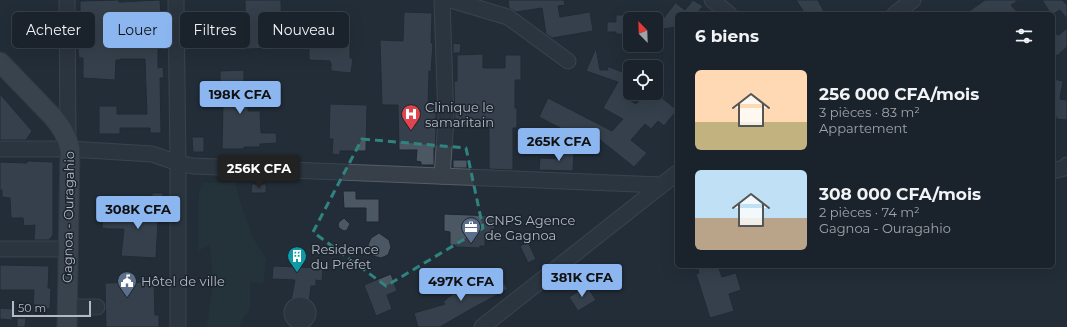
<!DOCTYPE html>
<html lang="fr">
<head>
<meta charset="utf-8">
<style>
	:root { --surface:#1a222b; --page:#232a33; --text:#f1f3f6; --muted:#9fa4a9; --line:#383f47; --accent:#8cb6f0 }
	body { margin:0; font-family:Montserrat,sans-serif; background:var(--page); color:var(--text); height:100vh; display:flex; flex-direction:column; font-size:15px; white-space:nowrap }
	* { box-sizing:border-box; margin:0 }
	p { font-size:13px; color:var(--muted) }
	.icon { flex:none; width:22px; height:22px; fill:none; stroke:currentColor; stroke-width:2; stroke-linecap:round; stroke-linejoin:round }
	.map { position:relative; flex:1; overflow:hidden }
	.drawer { position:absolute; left:675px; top:12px; width:380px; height:256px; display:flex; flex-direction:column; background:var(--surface); border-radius:6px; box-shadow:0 4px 16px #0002,0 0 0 1px var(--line) }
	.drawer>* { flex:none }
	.hud { position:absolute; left:12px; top:12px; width:380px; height:36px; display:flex; gap:8px }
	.needle { width:26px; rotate:337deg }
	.controls { position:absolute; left:623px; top:12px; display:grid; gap:8px }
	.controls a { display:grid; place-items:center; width:40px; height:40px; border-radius:6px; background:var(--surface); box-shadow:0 4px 16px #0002,0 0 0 1px var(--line); font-size:20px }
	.scale { position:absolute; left:12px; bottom:10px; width:79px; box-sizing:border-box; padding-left:4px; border:2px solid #b2bac5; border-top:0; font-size:11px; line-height:14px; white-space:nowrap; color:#b2bac5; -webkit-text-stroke:3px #1c242e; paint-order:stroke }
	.price { position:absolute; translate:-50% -34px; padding:0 9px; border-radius:4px; background:var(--accent); color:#111; font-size:13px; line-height:26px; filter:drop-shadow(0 1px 2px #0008) }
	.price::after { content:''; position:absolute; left:50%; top:24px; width:12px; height:9px; margin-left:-6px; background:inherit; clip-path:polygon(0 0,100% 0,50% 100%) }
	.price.selected { background:#222; color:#fff }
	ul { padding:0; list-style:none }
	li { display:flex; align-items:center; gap:12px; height:100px; padding:0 20px }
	li span { display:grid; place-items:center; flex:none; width:112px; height:80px; border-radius:6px; color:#555 }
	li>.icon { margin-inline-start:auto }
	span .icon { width:48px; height:48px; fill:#fffc; stroke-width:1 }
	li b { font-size:17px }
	h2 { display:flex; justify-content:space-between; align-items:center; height:48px; padding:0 20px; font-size:17px }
	.chip { padding:0 14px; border-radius:6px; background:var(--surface); box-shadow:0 4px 16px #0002,0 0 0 1px var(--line); font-size:14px; line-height:36px }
	.chip.selected { background:var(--accent); color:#111 }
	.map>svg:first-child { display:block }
	.green { fill:#263a3b }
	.building { fill:#4c5764; stroke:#1e2630 }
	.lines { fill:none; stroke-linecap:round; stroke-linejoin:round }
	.minor-casing { stroke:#555d67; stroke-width:17 }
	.major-casing { stroke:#404852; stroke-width:21 }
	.minor { stroke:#373f49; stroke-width:15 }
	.major { stroke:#555e69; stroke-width:19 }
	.marked { fill:none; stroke:#30847f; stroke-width:3; stroke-dasharray:8 5; stroke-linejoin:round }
	.labels { text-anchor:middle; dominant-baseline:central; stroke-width:3; stroke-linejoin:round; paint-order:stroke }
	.poi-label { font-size:13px; fill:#b2bac5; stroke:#1c242e; text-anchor:start }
	.street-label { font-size:13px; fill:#b2bac5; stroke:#1c242e }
</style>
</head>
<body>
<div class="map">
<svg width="1067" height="327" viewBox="0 0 1067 327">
	<rect width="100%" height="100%" fill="#232d39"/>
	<!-- green -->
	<path class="green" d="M235 182 241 205 253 238 266 259 263 283 250 282V309L241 321 240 327H249H207L213 284 210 244 198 251 199 193 203 183Z"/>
	<!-- building -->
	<g class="building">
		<path d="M119 0V2L160 0 162 26 161 49H158V68L163 67 164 78H160L161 133H150V128H120V134H99V106H117V114H147L145 59H120V60H116L115 80 83 78V58H79L78 52 79 24H80L79 16H80V1Z"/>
		<path d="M245 0H281L282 48 246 49Z"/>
		<path d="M508 0H564L565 5 558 6 560 17 590 12 593 31 552 38 546 34 542 8 516 12 509 8Z"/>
		<path d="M693 0 703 6 696 14H677V27L656 30V21L662 20 677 1V4L685 10Z"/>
		<path d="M796 0H818L825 14H805Z"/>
		<path d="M985 0H1019L1011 5 1019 14H965Z"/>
		<path d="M1042 0H1062L1067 5V19L1060 10 1053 14H1051Z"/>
		<path d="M404 12 432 13 431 43H433L431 72 429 71 428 107H436V131L435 148H434V165H421V162L416 161 417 150H399L398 105H382L380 40 403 41Z"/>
		<path d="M616 15H630V34H616V32H607V22H616Z"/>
		<path d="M1067 28V47L1057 56 1053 51V37L1057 34 1059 35Z"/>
		<path d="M309 40 350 42V58H353L351 73 331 71V63H330V61L309 60Z"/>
		<path d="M453 43 461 44 460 53H453Z"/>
		<path d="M596 48 600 70H608L607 66 630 75V83L624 97 636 104 646 93H656L677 110 664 126 658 121 651 129 645 124 631 140 647 153 634 167 599 139 595 146 539 117 548 98 612 131 623 119 603 108 618 82 586 71Z"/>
		<path d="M483 54V68H505V55H521V80H515V108H517V128H513V170L489 169V126H455L454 81H457V55Z"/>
		<path d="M244 70V87H247L248 111H260L261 133H276L277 143 260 144V147H244V149H222L223 104H220V71Z"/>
		<path d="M1053 79 1063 81 1060 99 1067 100V120L1056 119V116L1053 115Z"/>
		<path d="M0 94 32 131 26 140H0Z"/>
		<path d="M330 104 367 105 366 151H340V155L332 154 333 139H329Z"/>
		<path d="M192 137H204V152H193Z"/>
		<path d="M562 149 574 150 573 171 539 170 540 158 561 159Z"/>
		<rect x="453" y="160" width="14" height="8"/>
		<path d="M27 161 53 162V235L49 240H34L35 225 24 226 23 218H11L10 198 2 197V190H0V162L27 163Z"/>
		<path d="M252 184H266V193H251Z"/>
		<path d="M343 191H356V199H379V222H366V208H344Z"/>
		<path d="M152 193H163V221H158L156 258 121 256 124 229H108L102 228 103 214H152Z"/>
		<path d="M444 214 495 216 494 234 485 233V246H480V248L455 247V245H450V232L444 231Z"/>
		<path d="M344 218 350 224 347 230 344 231 339 228 338 225 339 222Z"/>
		<path d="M379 233 389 240 391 247 388 255 381 258 373 256 369 252 368 245 371 238Z"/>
		<path d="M528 242 536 259 528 263 520 246Z"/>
		<path d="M0 265 49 266 48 288H51L50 309H33L34 290H0Z"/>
		<path d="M273 266 323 268 322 281 316 280V286H311L309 303 291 301 295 280 272 279Z"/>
		<path d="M697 266H718L722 277 736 273 741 290 729 294 734 311 710 318 696 274 699 273Z"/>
		<path d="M496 272 508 289 471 309 440 327H418L414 313 445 304 443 302 447 299V298L455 293 456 295 470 287 469 286Z"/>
		<path d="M391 274 397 291 387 295 392 309 376 316 364 285Z"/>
		<path d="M154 282 155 315H159V327H106L105 283Z"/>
		<path d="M587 286 596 300 578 311 569 297Z"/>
		<path d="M0 308 13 309 12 320 0 319Z"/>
		<path d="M17 318H26L25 327H17Z"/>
	</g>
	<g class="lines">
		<defs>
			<g id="minor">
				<path d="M67 0 68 138"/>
				<path d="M176 0 178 163V327"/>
				<path d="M442 0 446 120 442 176"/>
				<path d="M451 0 508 17 568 61"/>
				<path d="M712 0 729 14"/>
				<path d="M895 14 913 0"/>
				<path d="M0 149H70L152 154 178 163 193 166 661 185"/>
				<path d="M1053 171 1064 168 1067 165"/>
				<path d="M0 249H68"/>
				<circle cx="300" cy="313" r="8"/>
				<path d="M67 307H97"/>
				<path d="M482 327 677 173"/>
			</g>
			<path id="major" d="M0 62 52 116C62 127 67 136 70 149L67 327"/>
		</defs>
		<!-- minor casing -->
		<use href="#minor" class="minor-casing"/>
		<!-- major casing -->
		<use href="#major" class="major-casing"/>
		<!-- minor -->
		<use href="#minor" class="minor"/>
		<!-- major -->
		<use href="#major" class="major"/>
	</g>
	<!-- marked area -->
	<path d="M0 0H1067V327H0ZM362 139 466 148 483 228 386 286 313 232Z" fill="#232d39" fill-opacity=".55" fill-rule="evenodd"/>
	<path class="marked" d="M362 139 466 148 483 228 386 286 313 232Z"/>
	<!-- icons -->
	<defs>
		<symbol id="hospital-pin" viewBox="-11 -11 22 30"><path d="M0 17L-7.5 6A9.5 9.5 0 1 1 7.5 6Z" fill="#e0444e" stroke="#1c242e"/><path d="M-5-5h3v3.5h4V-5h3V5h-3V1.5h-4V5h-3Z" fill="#fff"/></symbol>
		<symbol id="office-pin" viewBox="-11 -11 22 30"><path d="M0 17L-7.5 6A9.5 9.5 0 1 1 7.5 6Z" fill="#5c6f8a" stroke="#1c242e"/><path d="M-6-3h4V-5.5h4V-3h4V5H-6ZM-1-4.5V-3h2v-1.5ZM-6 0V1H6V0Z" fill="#fff"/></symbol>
		<symbol id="building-pin" viewBox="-11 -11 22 30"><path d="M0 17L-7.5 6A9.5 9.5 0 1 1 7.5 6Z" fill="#0f9aa8" stroke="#1c242e"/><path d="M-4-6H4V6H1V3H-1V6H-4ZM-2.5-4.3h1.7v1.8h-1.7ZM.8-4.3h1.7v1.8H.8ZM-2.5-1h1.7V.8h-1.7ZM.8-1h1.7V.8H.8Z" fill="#fff"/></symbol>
		<symbol id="civic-pin" viewBox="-11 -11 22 30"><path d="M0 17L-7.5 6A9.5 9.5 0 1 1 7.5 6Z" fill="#5c6f8a" stroke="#1c242e"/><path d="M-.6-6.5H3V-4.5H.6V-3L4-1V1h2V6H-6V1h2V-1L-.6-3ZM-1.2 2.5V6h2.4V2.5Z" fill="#fff"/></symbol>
	</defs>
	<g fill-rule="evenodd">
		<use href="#hospital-pin" x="400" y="103" width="22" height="30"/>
		<use href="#office-pin" x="460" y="216" width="22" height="30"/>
		<use href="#building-pin" x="286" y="245" width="22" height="30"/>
		<use href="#civic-pin" x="116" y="270" width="22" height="30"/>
	</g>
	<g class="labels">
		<!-- poi labels -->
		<g class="poi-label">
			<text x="425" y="107">Clinique le<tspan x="425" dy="15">samaritain</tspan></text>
			<text x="485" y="220">CNPS Agence<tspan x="485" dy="15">de Gagnoa</tspan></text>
			<text x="311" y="249">Residence<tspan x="311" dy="15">du Préfet</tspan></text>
			<text x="141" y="281">Hôtel de ville</text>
		</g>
		<!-- street labels -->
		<g class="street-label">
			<text transform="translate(68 217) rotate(-89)">Gagnoa - Ouragahio</text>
		</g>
	</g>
</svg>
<div class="controls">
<a><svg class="needle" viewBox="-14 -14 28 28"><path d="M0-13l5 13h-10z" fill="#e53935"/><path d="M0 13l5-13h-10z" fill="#9fa4a9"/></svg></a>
<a><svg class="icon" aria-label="locate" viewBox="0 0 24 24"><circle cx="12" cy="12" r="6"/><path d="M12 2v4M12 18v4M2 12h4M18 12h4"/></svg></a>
</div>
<div class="scale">50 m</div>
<b class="price" style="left:240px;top:115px">198K CFA</b>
<b class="price" style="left:559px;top:162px">265K CFA</b>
<b class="price selected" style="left:259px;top:189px">256K CFA</b>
<b class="price" style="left:138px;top:230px">308K CFA</b>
<b class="price" style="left:582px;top:298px">381K CFA</b>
<b class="price" style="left:461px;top:302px">497K CFA</b>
<div class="hud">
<a class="chip">Acheter</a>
<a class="chip selected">Louer</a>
<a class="chip">Filtres</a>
<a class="chip">Nouveau</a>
</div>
<section class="drawer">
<h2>6 biens<svg class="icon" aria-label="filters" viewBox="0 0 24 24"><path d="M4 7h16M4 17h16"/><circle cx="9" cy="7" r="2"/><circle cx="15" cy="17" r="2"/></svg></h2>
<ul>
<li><span style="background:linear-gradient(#ffd9b3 65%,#c2b280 0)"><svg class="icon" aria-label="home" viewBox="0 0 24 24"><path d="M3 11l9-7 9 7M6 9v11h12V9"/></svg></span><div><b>256 000 CFA/mois</b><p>3 pièces · 83 m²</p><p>Appartement</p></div></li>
<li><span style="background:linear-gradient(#bfe0f5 60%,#b9a48a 0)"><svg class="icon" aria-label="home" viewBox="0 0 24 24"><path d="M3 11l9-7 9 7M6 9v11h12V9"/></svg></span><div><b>308 000 CFA/mois</b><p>2 pièces · 74 m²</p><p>Gagnoa - Ouragahio</p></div></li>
</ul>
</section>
</div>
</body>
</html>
